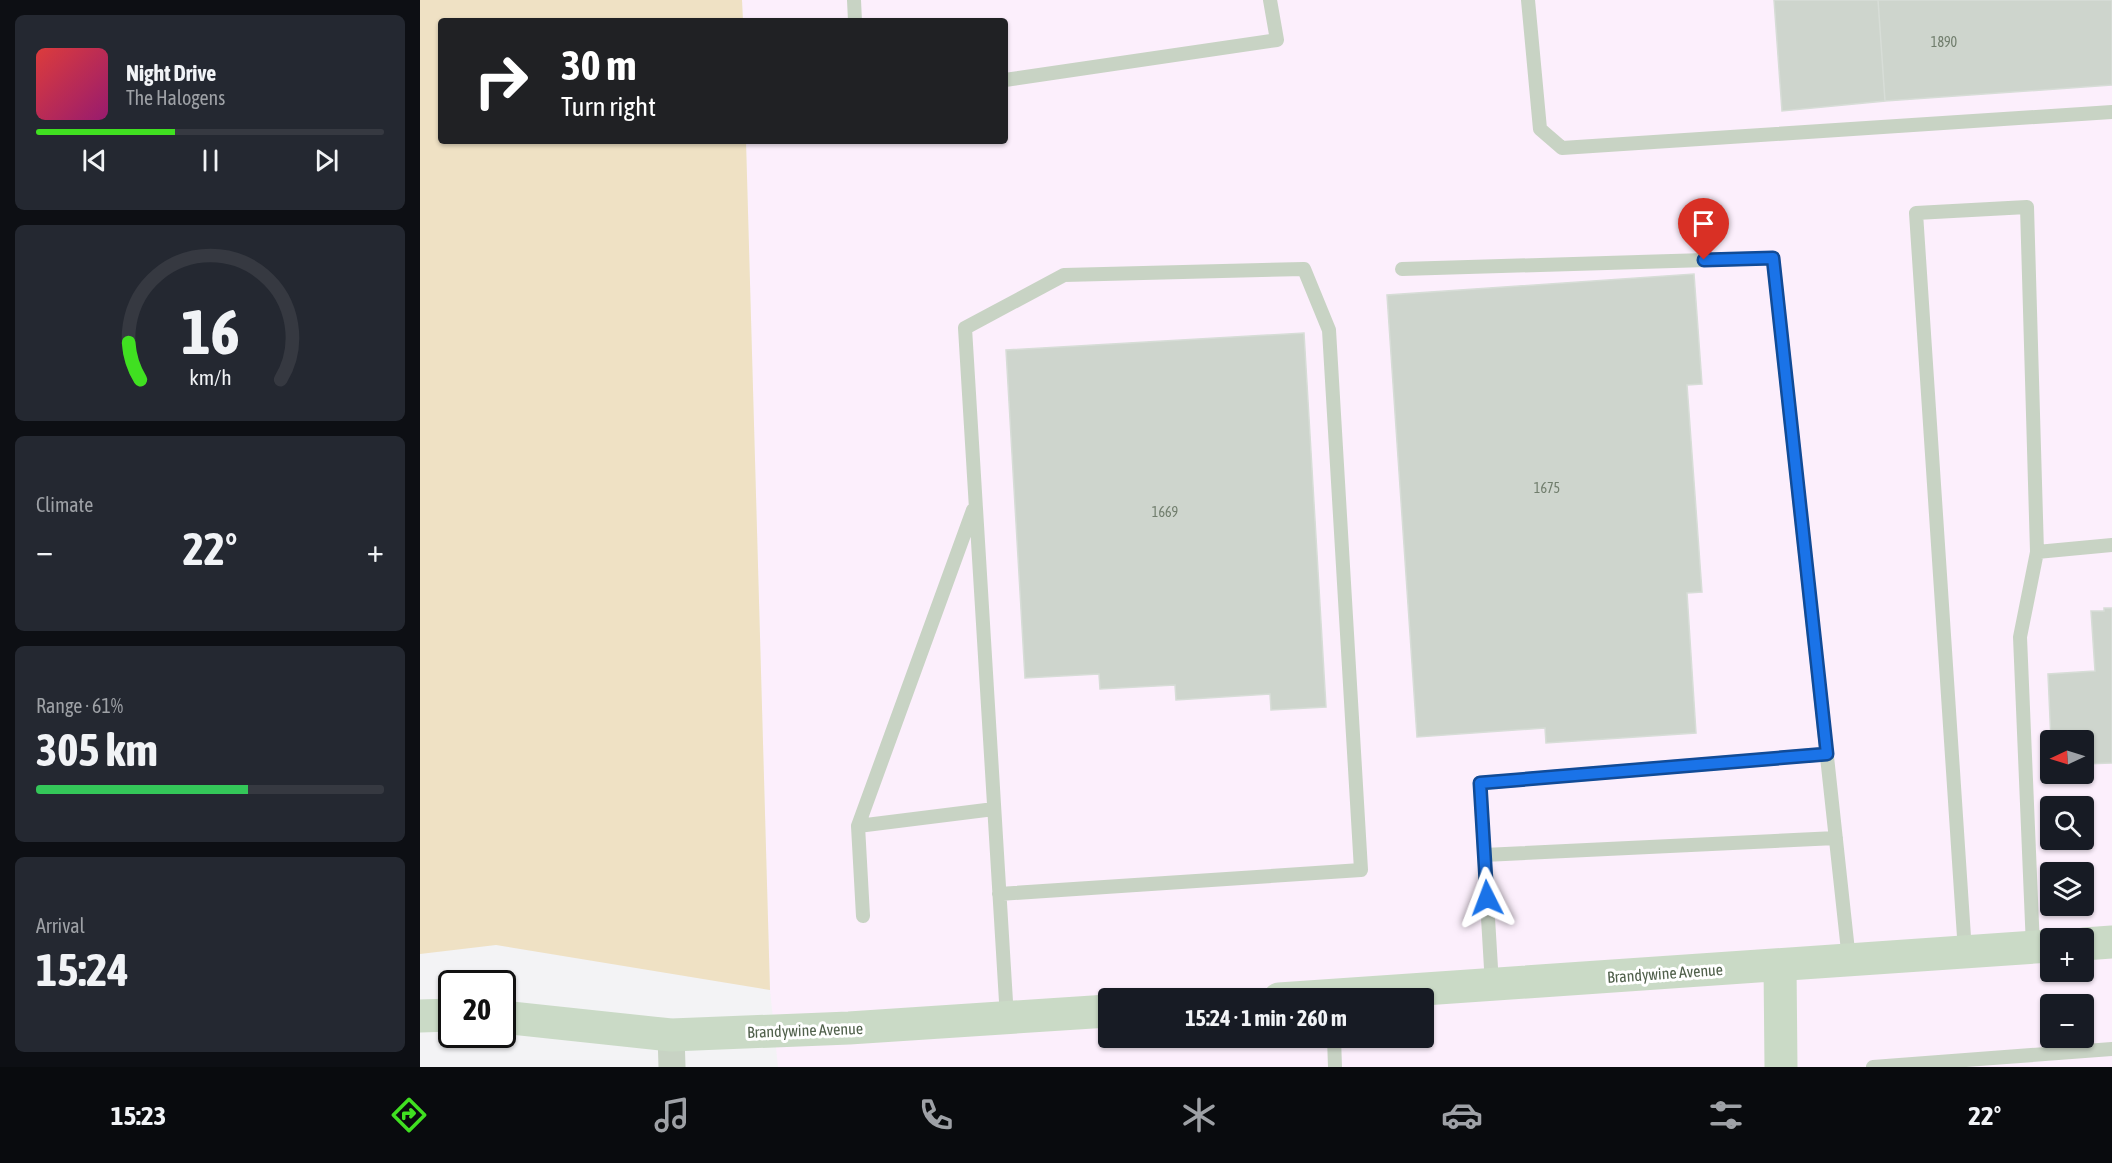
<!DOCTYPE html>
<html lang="en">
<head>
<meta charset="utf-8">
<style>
  body { margin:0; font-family:"Asap Condensed",sans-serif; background:#242831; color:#f1f3f6; height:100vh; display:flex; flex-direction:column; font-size:22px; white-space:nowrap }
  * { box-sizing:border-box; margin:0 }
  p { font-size:20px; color:#9ea1a6 }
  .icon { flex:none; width:33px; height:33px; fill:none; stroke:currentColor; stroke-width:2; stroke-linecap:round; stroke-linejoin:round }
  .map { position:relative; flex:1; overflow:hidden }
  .side { display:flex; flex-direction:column; gap:15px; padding:15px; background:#0d0f14; width:420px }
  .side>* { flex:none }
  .guide { position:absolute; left:18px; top:18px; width:570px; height:126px; border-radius:6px; box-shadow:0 2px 4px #0004; background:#202124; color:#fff; overflow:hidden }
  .needle { width:39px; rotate:266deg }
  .controls { position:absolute; left:1620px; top:730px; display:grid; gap:12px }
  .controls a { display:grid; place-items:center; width:54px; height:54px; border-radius:6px; background:#171b24; box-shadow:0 2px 4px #0004; font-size:30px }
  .speed { position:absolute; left:18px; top:970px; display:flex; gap:12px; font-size:30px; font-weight:700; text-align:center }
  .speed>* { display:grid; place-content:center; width:78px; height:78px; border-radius:50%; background:#171b24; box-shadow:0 2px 4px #0004; line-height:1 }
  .speed .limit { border:3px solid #111; border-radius:9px; background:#fff; color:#111 }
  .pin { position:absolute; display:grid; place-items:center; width:51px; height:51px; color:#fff; margin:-62px -26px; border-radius:50% 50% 50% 0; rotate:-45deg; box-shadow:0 0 6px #0007 }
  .pin .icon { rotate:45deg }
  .me { position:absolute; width:66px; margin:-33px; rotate:357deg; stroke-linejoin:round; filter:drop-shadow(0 0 4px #0008) }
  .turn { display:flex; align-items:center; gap:21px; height:126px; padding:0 24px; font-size:27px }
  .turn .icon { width:78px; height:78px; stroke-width:2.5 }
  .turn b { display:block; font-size:42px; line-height:51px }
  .big { font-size:45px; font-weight:700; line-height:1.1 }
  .side .tile { flex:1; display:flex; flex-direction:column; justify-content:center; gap:9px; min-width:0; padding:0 21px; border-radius:9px; background:#242831 }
  .side .dial { align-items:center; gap:0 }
  .dial svg { height:156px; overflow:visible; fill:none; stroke:#363941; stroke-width:7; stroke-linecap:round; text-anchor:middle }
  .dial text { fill:#f1f3f6; stroke:none }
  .song { display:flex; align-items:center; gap:18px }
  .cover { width:72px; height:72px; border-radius:9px; background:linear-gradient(135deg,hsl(0 70% 55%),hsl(320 70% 35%)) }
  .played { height:6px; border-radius:3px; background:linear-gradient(90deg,#40e021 40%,#363941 40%) }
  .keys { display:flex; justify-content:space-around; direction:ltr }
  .heat { display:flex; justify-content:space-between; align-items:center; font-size:33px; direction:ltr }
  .charge { height:9px; border-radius:4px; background:linear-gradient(90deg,#34c759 61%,#363941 0) }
  .trip { position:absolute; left:678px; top:988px; width:336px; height:60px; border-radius:6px; background:#171b24; box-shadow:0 2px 4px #0004; font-weight:700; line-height:60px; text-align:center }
  .tabs { display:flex; height:96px; justify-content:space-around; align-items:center; background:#090b0e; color:#9ea1a6 }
  .tabs .icon { width:42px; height:42px }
  .tabs .on { color:#40e021 }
  .tabs b { font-size:27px; color:#f1f3f6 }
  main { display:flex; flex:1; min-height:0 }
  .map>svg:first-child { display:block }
  .commercial { fill:#fceffc; fill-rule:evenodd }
  .green { fill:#efe1c4 }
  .building { fill:#ced5cd; stroke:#d7ddd7; stroke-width:1.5 }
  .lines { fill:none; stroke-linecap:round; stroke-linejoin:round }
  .lane { stroke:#c8d3c4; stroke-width:14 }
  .street { stroke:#c8d3c4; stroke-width:27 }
  .secondary { stroke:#cadac6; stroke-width:33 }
  .route-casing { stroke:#114b97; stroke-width:15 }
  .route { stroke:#1a73e8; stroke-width:10 }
  .labels { text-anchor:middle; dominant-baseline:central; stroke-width:6; stroke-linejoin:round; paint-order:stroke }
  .number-label { font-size:14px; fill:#707d6c }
  .street-label { font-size:16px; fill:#50604b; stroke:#fff }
</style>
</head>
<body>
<main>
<section class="side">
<div class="tile">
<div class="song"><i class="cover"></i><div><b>Night Drive</b><p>The Halogens</p></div></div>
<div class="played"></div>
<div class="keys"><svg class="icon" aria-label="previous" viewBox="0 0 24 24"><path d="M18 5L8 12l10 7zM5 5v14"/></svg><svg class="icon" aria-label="pause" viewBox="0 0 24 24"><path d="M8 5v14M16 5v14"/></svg><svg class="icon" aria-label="next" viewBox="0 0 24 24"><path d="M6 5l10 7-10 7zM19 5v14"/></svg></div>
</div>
<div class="tile dial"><svg viewBox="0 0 100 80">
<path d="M14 69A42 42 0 1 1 86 69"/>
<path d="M14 69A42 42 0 0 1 8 50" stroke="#40e021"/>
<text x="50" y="56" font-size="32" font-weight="700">16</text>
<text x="50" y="72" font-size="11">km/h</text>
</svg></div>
<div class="tile"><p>Climate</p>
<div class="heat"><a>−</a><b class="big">22°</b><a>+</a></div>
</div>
<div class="tile"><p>Range · 61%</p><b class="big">305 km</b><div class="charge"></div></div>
<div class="tile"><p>Arrival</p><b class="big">15:24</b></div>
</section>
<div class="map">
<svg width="1692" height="1067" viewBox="0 0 1692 1067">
  <rect width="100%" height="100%" fill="#f3f3f5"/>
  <path class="commercial" d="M 322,0 L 1692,0 L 1692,1067 L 358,1067 L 350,990 L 326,141 L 585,141 L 585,21 L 323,21 ZM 1630,741 L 1664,741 L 1664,774 L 1630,774 ZM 1630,807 L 1664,807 L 1664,840 L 1630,840 ZM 1630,873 L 1664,873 L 1664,906 L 1630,906 ZM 1630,939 L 1664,939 L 1664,972 L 1630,972 ZM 688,999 L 1004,999 L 1004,1038 L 688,1038 ZM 1630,1005 L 1664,1005 L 1664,1038 L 1630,1038 Z"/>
  <path class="green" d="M 0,0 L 322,0 L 323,21 L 21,21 L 21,141 L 326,141 L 350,990 L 76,945 L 0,954 Z"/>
  <path class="building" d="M 1354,0 L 1458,0 L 1465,101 L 1362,111 Z
    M 1354,0 L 1692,0 L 1692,85 L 1465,101 L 1362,111 Z
    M 1274,274 L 1282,384 L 1267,385 L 1282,592 L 1267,593 L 1276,733 L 1126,743 L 1125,728 L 997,737 L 967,295 Z
    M 884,333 L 906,707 L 851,710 L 850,694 L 756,700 L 755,685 L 680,689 L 679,674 L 605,678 L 586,350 Z
    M 1684,608 L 1692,608 L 1692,763 L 1664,764 L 1664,741 L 1631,741 L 1628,674 L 1675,671 L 1671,611 L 1684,611 Z"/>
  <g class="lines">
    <path class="lane" d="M 434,0 L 435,21
      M 1108,0 L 1120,129 L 1142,148 L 1692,112
      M 585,80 L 857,40 L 850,0
      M 982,269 L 1353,258 L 1429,960
      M 1617,552 L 1692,545
      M 438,826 L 553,510
      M 1064,855 L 1416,838
      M 579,894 L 941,870 L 909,330 L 884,269 L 644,275 L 545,328 L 587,1018
      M 443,916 L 438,826 L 574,809
      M 1545,952 L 1496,213 L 1607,207 L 1617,552 L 1600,637 L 1613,947
      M 1072,985 L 1060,783 L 1407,754
      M 914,1038 L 915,1067
      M 1453,1067 L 1692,1049"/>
    <path class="street" d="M 251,1035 L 252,1067"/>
    <path class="secondary" d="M 1664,944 L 1692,942
      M 1360,965 L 1361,1067
      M 859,999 L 1630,946
      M 0,1016 L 32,1015
      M 82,1017 L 251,1035 L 429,1028 L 688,1011"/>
  </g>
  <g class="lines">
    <g class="route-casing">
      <path id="route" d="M 1067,898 L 1060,783 L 1407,754 L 1353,258 L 1284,260"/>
    </g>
    <use href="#route" class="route"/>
  </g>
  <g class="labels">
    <g class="number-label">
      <text x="1524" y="42">1890</text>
      <text x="1127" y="488">1675</text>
      <text x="745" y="512">1669</text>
    </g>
    <g class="street-label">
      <text transform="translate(1245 973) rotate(-4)">Brandywine Avenue</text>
      <text transform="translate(385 1030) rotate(-2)">Brandywine Avenue</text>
    </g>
  </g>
</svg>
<div class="controls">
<a><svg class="needle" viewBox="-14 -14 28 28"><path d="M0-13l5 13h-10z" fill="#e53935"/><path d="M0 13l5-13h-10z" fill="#9ea1a6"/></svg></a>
<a><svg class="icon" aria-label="search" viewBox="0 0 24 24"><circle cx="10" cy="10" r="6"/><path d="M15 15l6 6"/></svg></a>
<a><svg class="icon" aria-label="layers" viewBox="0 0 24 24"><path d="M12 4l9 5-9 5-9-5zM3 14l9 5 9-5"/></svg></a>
<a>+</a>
<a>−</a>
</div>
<div class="speed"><div class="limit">20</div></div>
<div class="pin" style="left:1284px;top:260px;background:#d93025"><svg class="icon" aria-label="arrive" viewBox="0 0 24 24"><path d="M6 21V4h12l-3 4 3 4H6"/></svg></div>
<svg class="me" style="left:1067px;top:898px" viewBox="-20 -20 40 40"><path d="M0-17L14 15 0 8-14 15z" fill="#1a73e8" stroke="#fff" stroke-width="4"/></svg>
<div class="trip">15:24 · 1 min · 260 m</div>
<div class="guide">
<div class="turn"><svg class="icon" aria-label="right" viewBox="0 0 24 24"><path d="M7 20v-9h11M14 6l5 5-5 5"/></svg><div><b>30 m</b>Turn right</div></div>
</div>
</div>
</main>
<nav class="tabs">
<b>15:23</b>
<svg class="icon on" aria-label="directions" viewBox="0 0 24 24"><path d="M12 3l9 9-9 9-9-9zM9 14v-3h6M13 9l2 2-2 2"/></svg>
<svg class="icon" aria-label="music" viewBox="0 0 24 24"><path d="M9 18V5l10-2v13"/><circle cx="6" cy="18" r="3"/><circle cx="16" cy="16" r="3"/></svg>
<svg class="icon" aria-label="phone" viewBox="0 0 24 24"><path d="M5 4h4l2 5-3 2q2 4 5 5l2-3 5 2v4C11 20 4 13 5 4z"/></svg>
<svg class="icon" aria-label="climate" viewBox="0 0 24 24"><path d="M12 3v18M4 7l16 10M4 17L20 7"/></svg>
<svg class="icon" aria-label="car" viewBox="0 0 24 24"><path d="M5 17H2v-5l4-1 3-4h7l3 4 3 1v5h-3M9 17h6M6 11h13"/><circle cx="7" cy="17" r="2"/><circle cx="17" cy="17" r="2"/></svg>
<svg class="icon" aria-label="filters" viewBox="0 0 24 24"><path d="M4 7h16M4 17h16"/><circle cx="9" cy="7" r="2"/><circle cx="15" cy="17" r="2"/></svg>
<b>22°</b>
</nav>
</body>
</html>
